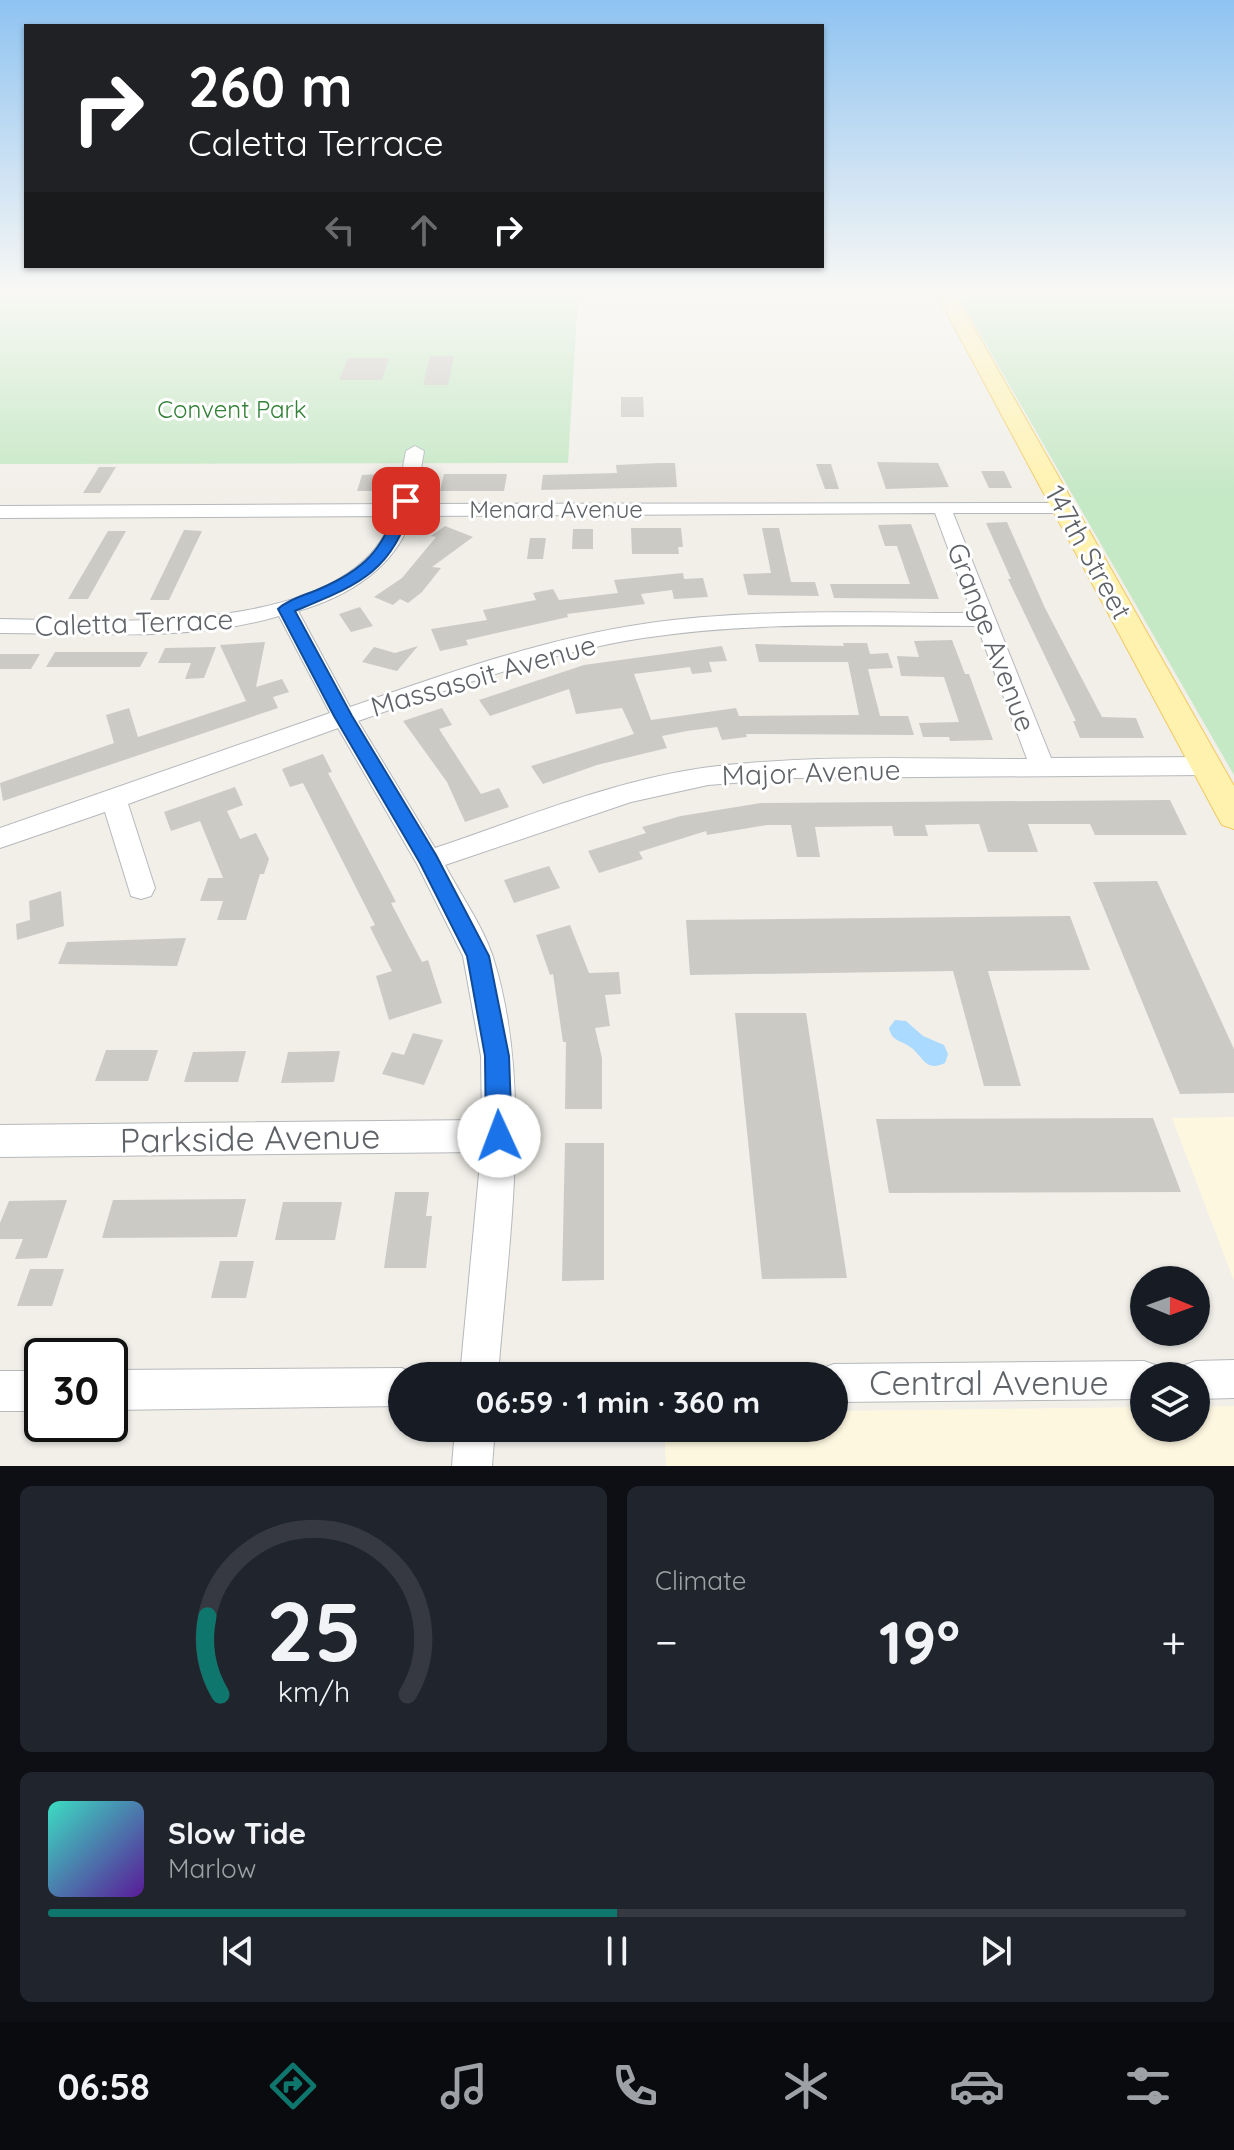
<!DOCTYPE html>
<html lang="en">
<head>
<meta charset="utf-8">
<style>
  body { margin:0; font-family:Quicksand,sans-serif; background:#20242c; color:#f1f3f6; height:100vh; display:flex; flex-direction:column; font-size:30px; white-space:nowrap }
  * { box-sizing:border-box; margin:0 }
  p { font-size:26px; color:#9ea1a6 }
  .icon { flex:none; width:44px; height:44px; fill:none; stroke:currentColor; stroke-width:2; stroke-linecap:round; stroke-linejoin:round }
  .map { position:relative; height:1466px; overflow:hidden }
  .drawer { display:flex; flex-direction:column; gap:20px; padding:20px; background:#0d0f14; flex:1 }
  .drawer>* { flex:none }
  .banner { position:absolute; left:24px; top:24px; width:800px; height:244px; border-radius:0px; box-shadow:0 2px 6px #0004; background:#202124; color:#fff; overflow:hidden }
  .needle { width:52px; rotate:91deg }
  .fabs { position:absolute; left:1130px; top:1266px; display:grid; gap:16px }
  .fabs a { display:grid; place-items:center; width:80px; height:80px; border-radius:50%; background:#171b24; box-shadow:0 2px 6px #0004; font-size:40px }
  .speed { position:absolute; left:24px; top:1338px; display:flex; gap:16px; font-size:40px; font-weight:700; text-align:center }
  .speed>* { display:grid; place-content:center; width:104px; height:104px; border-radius:50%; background:#171b24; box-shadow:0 2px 6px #0004; line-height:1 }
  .speed .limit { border:4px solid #111; border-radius:12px; background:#fff; color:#111 }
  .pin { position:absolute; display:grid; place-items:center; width:68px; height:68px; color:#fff; margin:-34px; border-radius:16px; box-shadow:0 4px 12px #0006 }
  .me { position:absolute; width:88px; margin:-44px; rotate:358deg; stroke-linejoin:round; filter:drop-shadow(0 0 6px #0008) }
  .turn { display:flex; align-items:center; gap:28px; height:168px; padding:0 32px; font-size:36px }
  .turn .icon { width:104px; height:104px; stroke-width:2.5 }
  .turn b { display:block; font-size:56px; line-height:68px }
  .lanes { display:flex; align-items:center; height:76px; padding:0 32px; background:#0003; justify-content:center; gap:40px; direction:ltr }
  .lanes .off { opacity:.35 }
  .big { font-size:60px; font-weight:700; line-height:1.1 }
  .drawer .widget { flex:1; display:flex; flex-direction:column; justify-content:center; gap:12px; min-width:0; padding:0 28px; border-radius:12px; background:#20242c }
  .drawer .dial { align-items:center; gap:0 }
  .dial svg { height:208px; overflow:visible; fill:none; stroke:#363941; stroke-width:7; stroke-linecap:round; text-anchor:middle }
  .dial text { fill:#f1f3f6; stroke:none }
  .song { display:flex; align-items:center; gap:24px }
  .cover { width:96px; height:96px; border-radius:12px; background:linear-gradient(135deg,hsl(170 70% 55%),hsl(270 70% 35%)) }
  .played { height:8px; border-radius:4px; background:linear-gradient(90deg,#0f766e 50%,#363941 50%) }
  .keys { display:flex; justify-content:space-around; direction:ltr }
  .heat { display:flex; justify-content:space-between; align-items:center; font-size:44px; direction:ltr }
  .drawer .tiles { flex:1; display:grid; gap:20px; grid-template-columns:1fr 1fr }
  .widget:last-child { grid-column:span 2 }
  .trip { position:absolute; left:388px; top:1362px; width:460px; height:80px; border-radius:40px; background:#171b24; box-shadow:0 2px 6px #0004; font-weight:700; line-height:80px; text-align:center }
  .tab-bar { display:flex; height:128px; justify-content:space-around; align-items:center; background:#090b0e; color:#9ea1a6 }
  .tab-bar .icon { width:56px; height:56px }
  .tab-bar .selected { color:#0f766e }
  .tab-bar b { font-size:36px; color:#f1f3f6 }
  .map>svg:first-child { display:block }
  .commercial { fill:#fef7e0 }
  .green { fill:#c5e8c5 }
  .water { fill:#aadaff }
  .building { fill:#cccac5 }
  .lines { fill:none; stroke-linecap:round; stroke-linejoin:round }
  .minor-casing { stroke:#b5b8bc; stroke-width:2 }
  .major-casing { stroke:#f2c960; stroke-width:2 }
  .minor { fill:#fff; fill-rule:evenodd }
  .major { fill:#fff2af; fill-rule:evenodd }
  .route { fill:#1a73e8; stroke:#114b97; stroke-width:2 }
  .labels { text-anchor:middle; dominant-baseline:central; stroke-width:6; stroke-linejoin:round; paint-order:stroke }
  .far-park-label { font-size:24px; fill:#348238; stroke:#fff }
  .far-street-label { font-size:24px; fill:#5f6368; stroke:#fff }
  .street-label { font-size:28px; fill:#5f6368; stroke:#fff }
  .near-street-label { font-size:34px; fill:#5f6368; stroke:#fff }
</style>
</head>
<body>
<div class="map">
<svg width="1234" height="1466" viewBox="0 0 1234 1466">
  <rect width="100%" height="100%" fill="#f1efe8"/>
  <path class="commercial" d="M 1234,1117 L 1234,1281 L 1172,1118 Z
    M 1234,1406 L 1234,1466 L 666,1466 L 664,1428 L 834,1428 L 834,1411 L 1144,1407 L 1144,1428 L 1196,1428 L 1196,1407 Z"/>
  <path class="green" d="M 0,289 L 532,289 L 578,297 L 568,463 L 0,464 Z
    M 954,289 L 1234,289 L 1234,776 L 1234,775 Z"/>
  <path class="water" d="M 895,1020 L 906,1021 L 923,1036 L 944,1045 L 948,1054 L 945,1063 C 927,1072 924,1059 913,1049 C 903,1040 892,1043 889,1028 Z"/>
  <path class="building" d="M 430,356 L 454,356 L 448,385 L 423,385 Z
    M 348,358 L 389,358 L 382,380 L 339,380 Z
    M 621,397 L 643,397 L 644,417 L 621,417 Z
    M 877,462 L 938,463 L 949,487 L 886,489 Z
    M 660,463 L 675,463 L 677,487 L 541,490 L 543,475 L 617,473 L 616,465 Z
    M 816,464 L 831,464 L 839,489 L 825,489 Z
    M 99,467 L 116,467 L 100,493 L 83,493 Z
    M 981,471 L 1004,471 L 1012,488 L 989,488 Z
    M 384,474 L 378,491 L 357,491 L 362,475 Z
    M 444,474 L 507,474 L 504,491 L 440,491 Z
    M 1007,522 L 1045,608 L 1102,717 L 1136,718 L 1144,738 L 1080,738 L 1073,721 L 1076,721 L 1008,579 L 1011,579 L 986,523 Z
    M 911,524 L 939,599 L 834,598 L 830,584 L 910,584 L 897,546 L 885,546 L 878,525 Z
    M 445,526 L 473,537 L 432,567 L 441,568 L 422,592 L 408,603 L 400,599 L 393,605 L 374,597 L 402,578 L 436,537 L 431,536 Z
    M 631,528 L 681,528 L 683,547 L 678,547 L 679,554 L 632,554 Z
    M 762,528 L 779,528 L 791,582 L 815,582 L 819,596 L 748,595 L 743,574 L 771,573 Z
    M 573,529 L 593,529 L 593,549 L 572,549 Z
    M 184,530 L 202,531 L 169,600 L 150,600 Z
    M 108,531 L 126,531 L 88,599 L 68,599 Z
    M 530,538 L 546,538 L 543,559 L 527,559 Z
    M 683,573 L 684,579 L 703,578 L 708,597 L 674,599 L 672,590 L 641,594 L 645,604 L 567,614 L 568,617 L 466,640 L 468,645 L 440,651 L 431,629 L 487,620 L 483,610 L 536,600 L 533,593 L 553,589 L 559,600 L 618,593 L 614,580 Z
    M 360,607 L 373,626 L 351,632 L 339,614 Z
    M 952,640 L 965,674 L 969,674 L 993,740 L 950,741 L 949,737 L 923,737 L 919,723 L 959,722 L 944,677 L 901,676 L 897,656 L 919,657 L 914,641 Z
    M 265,642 L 256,687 L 282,679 L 289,692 L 273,697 L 278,708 L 3,801 L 0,783 L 114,743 L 106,715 L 129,708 L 138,737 L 246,701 L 220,645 Z
    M 843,643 L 867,643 L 870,654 L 888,653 L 893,668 L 868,669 L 880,716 L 908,716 L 914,735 L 746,734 L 747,737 L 722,740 L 717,727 L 687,731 L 662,736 L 667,748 L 597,765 L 543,784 L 531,766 L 634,734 L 622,708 L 576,714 L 569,689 L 490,716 L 479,700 L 584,665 L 722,646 L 727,661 L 709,662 L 712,672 L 692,674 L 690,667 L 634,674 L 651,720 L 736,708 L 739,716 L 859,715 L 848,662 L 759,662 L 755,644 L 844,646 Z
    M 418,646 L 397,671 L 362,662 L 374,647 L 395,653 Z
    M 216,647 L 204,678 L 185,679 L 191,663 L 158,663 L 165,648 Z
    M 55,652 L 148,652 L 140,667 L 46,667 Z
    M 0,654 L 40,654 L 31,669 L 0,669 Z
    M 442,708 L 452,725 L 439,729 L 481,794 L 499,788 L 509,807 L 465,822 L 447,782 L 403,721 Z
    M 323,754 L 332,772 L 328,773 L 396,902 L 391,903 L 422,962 L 428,960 L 442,1003 L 389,1020 L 376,976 L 392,971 L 370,927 L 375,925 L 303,783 L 290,787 L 282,769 Z
    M 235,787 L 243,805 L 227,811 L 240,839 L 256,833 L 269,859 L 264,874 L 260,874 L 246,920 L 217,920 L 223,901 L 200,901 L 208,878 L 223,878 L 200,821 L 171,831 L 164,812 Z
    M 1170,800 L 1187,835 L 1095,835 L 1090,824 L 1028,824 L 1038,852 L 988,852 L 979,824 L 925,825 L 928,836 L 894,836 L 892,826 L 815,827 L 820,857 L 797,857 L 791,825 L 767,825 L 707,835 L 706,831 L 639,852 L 643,859 L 599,873 L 588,851 L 646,833 L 642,827 L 681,816 L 761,803 Z
    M 549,866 L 560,888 L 514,903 L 504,880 Z
    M 1157,881 L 1234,1049 L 1234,1093 L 1180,1094 L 1093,882 Z
    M 61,891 L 64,926 L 17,940 L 16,924 L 30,920 L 29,901 Z
    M 1070,916 L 1090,970 L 988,971 L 1021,1086 L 984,1086 L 953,971 L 690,975 L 686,920 Z
    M 570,925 L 589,973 L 619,972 L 621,994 L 605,995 L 610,1026 L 595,1028 L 602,1058 L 602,1109 L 565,1109 L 566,1042 L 563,1042 L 553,974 L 550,975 L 536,935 Z
    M 186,938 L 177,966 L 58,964 L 67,942 Z
    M 735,1013 L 806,1013 L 847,1278 L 762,1279 Z
    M 413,1033 L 443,1040 L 424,1085 L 382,1074 L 392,1052 L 404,1055 Z
    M 106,1050 L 158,1050 L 148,1081 L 95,1081 Z
    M 246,1051 L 238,1082 L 184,1082 L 193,1052 Z
    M 340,1051 L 334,1082 L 281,1083 L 288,1052 Z
    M 1153,1118 L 1181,1192 L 889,1193 L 876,1119 Z
    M 565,1143 L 604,1143 L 604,1280 L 562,1281 Z
    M 395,1192 L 429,1192 L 426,1216 L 432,1216 L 426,1268 L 384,1268 Z
    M 246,1199 L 237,1237 L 102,1238 L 113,1200 Z
    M 67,1200 L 47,1258 L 15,1259 L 23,1239 L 0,1239 L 0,1223 L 9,1201 Z
    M 283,1202 L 342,1202 L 335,1240 L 275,1240 Z
    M 220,1261 L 254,1261 L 246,1298 L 211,1298 Z
    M 30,1269 L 64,1269 L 52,1306 L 17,1306 Z"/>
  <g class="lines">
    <g class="minor-casing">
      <path id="minor" d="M 415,446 L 424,451 L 415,504 L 1071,503 L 1073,507 L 1071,511 L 1064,513 L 953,513 L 1051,758 L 1206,757 L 1215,760 L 1218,766 L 1215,772 L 1206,775 L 793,778 L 708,785 L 631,802 L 445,865 C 460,894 483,926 493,957 C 534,1087 508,1242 498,1376 L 460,1376 L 481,1152 L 0,1157 L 0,1125 L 482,1120 L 481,1056 L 463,956 L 417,864 L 338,728 L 128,804 L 155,888 L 151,896 L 141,899 L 131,896 L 105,812 L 0,848 L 0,828 L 330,713 L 279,616 C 191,642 91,633 0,633 L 0,619 C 104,620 352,640 393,516 L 0,518 L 0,506 L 396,504 L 406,451 ZM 935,513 L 972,613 C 863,613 752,608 643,624 C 543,639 445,674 350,707 L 298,611 C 347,597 396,568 412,516 ZM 977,626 L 1027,759 C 922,759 814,754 710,767 C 617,779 524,818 435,848 L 358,721 C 451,688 546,653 643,638 C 754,621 866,626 977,626 Z
        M 1234,1360 L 1234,1398 L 1196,1399 L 1196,1376 L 1178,1376 L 1182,1366 L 1196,1361 Z
        M 1144,1361 L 1158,1366 L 1162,1376 L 1144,1376 L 1144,1399 L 834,1402 L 834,1376 L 817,1376 L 820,1369 L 834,1364 Z
        M 402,1368 L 417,1376 L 402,1376 L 402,1406 L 110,1410 L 110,1370 Z
        M 0,1371 L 42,1371 L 42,1411 L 0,1411 Z
        M 455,1428 L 495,1428 L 492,1466 L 452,1466 Z"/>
    </g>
    <g class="major-casing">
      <path id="major" d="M 934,289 L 952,289 L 1234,786 L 1234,829 L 1222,825 L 1217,816 Z"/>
    </g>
    <use href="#minor" class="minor"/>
    <use href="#major" class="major"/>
  </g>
  <linearGradient id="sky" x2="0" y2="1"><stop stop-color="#8fc3f1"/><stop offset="0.59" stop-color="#f9f8f5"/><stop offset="1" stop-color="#f9f8f5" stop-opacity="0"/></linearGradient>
  <rect width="1234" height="494" fill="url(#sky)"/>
  <path class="route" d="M 406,497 L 413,501 C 392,573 360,584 295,611 L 352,716 L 436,855 L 489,956 L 509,1056 L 512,1136 L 508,1144 L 499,1147 L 490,1144 L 486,1136 L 485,1056 L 467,956 L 420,863 L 334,716 L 278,609 C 287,600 305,595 317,590 C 365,570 384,549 399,501 Z"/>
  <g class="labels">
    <g class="far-park-label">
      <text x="232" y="409">Convent Park</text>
    </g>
    <g class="far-street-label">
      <text x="556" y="509">Menard Avenue</text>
    </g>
    <g class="street-label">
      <text transform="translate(1089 552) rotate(61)">147th Street</text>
      <text transform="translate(134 622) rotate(-2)">Caletta Terrace</text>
      <text transform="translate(992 637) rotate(69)">Grange Avenue</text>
      <text transform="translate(483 675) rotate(-16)">Massasoit Avenue</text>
      <text transform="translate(811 772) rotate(-2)">Major Avenue</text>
    </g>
    <g class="near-street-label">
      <text transform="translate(250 1138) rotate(-1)">Parkside Avenue</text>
      <text x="989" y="1382">Central Avenue</text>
    </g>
  </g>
</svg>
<div class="fabs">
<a><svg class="needle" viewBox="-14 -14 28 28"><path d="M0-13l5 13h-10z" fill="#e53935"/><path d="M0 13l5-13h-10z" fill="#9ea1a6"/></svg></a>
<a><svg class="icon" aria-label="layers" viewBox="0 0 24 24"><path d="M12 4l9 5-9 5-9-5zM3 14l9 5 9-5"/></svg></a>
</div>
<div class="speed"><div class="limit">30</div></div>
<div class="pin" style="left:406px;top:501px;background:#d93025"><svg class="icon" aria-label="arrive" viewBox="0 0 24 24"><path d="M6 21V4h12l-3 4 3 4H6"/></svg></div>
<svg class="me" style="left:499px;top:1136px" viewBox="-20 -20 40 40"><circle r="19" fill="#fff"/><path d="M0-13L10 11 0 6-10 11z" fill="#1a73e8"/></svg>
<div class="trip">06:59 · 1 min · 360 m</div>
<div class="banner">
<div class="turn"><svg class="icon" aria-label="right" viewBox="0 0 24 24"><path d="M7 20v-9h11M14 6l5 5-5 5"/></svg><div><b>260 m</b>Caletta Terrace</div></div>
<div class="lanes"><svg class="icon off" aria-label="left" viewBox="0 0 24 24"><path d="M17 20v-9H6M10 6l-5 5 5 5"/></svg><svg class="icon off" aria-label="ahead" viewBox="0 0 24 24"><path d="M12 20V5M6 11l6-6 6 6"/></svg><svg class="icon" aria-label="right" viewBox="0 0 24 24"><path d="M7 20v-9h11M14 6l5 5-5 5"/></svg></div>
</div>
</div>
<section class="drawer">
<div class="tiles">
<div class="widget dial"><svg viewBox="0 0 100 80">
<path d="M14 69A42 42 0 1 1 86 69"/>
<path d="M14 69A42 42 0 0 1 9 39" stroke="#0f766e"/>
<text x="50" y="56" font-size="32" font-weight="700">25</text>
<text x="50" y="72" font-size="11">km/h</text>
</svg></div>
<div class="widget"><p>Climate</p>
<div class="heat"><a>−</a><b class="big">19°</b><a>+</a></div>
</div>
<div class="widget">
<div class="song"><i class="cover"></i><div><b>Slow Tide</b><p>Marlow</p></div></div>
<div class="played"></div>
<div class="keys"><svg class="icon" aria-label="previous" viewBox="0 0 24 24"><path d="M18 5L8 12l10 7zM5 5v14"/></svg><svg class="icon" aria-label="pause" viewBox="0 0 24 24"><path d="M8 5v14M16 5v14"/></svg><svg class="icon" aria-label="next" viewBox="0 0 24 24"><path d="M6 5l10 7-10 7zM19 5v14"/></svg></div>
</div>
</div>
</section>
<nav class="tab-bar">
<b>06:58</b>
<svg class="icon selected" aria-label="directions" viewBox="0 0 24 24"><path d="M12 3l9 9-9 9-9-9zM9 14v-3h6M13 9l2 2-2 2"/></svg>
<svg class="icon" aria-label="music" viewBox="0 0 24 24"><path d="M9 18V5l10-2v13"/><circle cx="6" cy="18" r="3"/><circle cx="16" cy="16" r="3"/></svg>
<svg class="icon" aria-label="phone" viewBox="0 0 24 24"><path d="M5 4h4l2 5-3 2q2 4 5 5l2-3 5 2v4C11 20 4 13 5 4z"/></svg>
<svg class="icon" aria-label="climate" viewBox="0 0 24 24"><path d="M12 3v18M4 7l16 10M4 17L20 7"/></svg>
<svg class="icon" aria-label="car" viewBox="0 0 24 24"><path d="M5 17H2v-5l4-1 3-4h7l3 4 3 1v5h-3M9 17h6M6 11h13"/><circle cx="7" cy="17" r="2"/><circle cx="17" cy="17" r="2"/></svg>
<svg class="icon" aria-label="filters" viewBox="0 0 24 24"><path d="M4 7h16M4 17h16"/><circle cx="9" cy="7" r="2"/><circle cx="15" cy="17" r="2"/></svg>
</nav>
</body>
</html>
